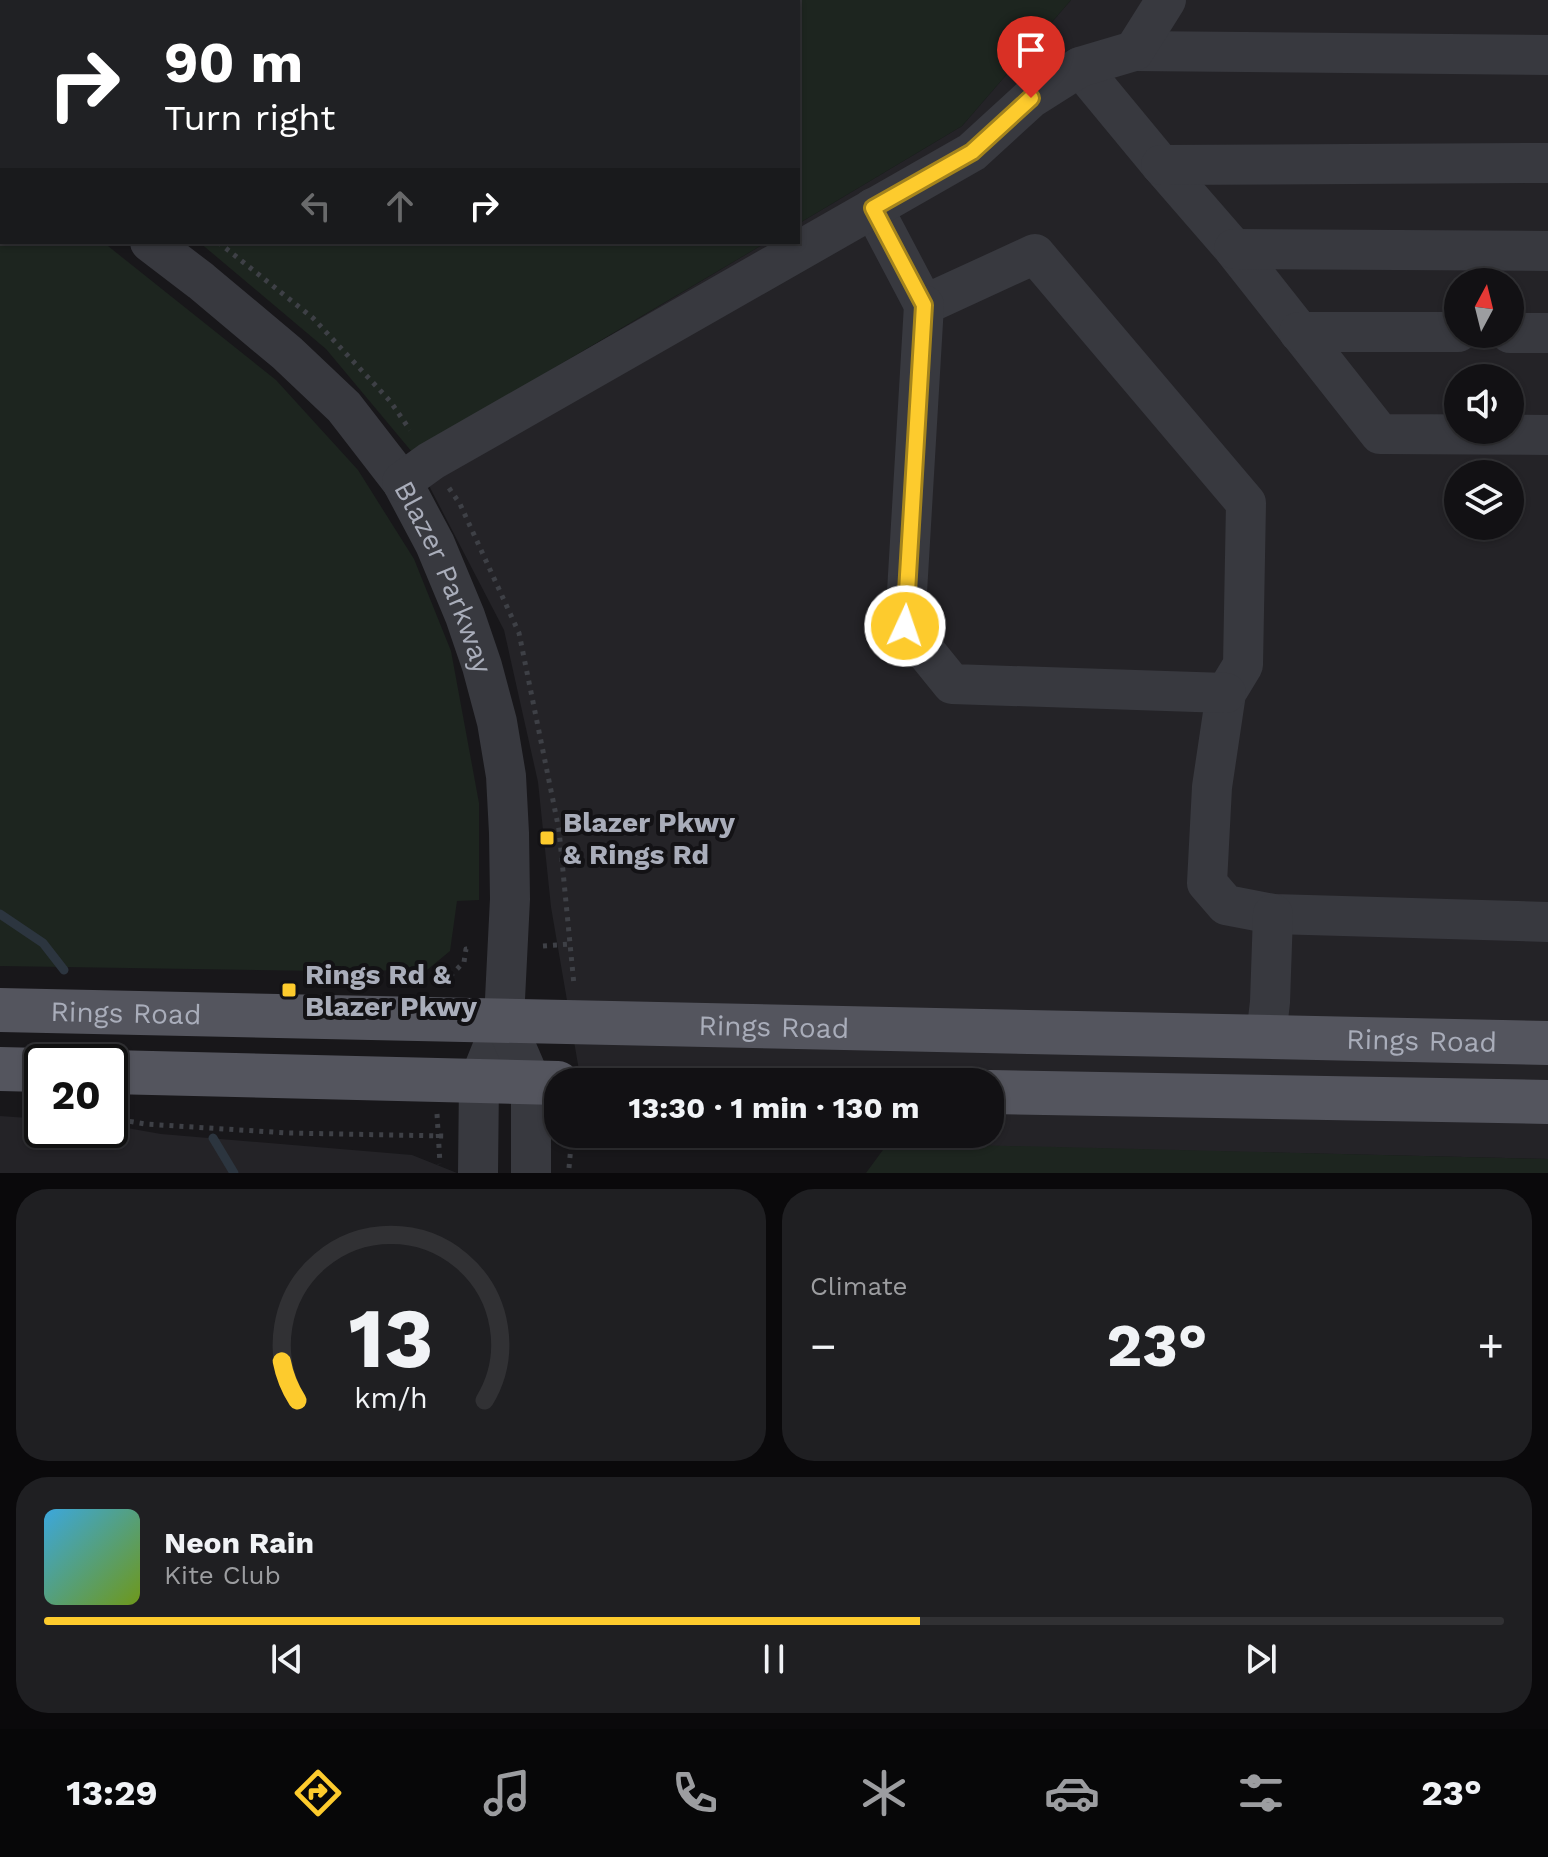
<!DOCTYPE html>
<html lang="en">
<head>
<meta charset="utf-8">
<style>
  body { margin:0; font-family:"Work Sans",sans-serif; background:#1f1f22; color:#f1f3f6; height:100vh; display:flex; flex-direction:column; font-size:30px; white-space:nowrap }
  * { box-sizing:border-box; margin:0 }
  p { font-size:26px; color:#9c9da0 }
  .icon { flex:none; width:44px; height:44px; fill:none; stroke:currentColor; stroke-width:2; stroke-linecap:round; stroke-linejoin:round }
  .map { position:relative; height:1173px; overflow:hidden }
  .panel { display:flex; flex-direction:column; gap:16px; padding:16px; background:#0a090b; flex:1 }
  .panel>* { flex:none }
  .banner { position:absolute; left:0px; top:0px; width:800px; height:244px; box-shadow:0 2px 6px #0004,0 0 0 2px #313134; background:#202124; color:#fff; overflow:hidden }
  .needle { width:52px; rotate:7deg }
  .buttons { position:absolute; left:1444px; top:268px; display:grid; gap:16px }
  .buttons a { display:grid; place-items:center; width:80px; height:80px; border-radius:50%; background:#121114; box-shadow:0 2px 6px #0004,0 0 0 2px #313134; font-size:40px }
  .speed { position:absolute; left:24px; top:1044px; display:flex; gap:16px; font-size:40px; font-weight:700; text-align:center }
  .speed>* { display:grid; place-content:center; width:104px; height:104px; border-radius:50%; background:#121114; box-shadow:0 2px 6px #0004,0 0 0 2px #313134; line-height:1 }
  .speed .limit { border:4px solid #111; border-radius:12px; background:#fff; color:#111 }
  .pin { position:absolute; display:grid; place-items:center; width:68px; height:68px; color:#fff; margin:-82px -34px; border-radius:50% 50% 50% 0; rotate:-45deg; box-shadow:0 0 8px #0007 }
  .pin .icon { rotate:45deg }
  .me { position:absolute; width:88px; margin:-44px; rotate:3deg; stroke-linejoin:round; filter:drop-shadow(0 0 6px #0008) }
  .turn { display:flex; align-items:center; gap:28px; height:168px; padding:0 32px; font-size:36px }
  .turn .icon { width:104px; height:104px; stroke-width:2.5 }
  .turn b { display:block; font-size:56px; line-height:68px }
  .lanes { display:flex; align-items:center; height:76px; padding:0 32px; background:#0003; justify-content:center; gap:40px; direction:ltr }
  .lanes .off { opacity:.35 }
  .big { font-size:60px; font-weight:700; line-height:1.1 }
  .panel .widget { flex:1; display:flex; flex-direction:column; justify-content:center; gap:12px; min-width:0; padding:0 28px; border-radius:32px; background:#1f1f22 }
  .panel .dial { align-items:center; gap:0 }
  .dial svg { height:208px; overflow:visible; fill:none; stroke:#313134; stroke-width:7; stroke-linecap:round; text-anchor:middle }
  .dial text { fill:#f1f3f6; stroke:none }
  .song { display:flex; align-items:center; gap:24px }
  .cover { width:96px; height:96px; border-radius:12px; background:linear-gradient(135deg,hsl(200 70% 55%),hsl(80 70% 35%)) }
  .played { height:8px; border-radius:4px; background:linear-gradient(90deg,#fdcb2d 60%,#313134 60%) }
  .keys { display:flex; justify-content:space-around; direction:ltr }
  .heat { display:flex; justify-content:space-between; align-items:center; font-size:44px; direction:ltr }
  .panel .tiles { flex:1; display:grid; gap:16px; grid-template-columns:1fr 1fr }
  .widget:last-child { grid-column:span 2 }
  .trip { position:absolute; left:544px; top:1068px; width:460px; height:80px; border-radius:32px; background:#121114; box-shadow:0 2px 6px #0004,0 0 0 2px #313134; font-weight:700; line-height:80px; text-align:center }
  .tabs { display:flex; height:128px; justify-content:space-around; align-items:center; background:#070708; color:#9c9da0 }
  .tabs .icon { width:56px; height:56px }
  .tabs .on { color:#fdcb2d }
  .tabs b { font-size:36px; color:#f1f3f6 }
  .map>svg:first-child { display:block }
  .built { fill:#242327; fill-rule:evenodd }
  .green { fill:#1d251f }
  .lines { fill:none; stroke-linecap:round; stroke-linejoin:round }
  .stream { stroke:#2c353f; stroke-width:9 }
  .path { stroke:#3e4046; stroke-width:5; stroke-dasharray:4 6; stroke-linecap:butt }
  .minor { stroke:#38393f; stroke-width:40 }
  .major { stroke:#54555e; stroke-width:44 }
  .route-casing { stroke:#a4841d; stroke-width:20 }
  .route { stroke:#fdcb2d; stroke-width:14 }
  .poi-dot { fill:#fdcb2d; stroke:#131215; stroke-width:3 }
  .labels { text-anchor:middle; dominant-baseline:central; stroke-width:8; stroke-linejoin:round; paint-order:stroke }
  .street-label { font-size:28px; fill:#a9adba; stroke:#131215 }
  .poi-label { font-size:28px; font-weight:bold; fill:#a9adba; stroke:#131215; text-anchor:start }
</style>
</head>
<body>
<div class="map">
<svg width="1548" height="1173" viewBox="0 0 1548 1173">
  <rect width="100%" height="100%" fill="#18171a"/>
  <path class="built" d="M 1071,0 L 1548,0 L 1548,1159 L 590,1137 L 589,1134 L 990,1134 L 990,1082 L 581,1082 L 551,907 L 538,782 L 504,630 L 412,453 L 767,242 L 798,242 L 798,224 L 962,126 ZM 1458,282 L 1510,282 L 1510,334 L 1458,334 ZM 1458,378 L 1510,378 L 1510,430 L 1458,430 ZM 1458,474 L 1510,474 L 1510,526 L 1458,526 Z
    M 0,1116 L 42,1119 L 42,1130 L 110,1130 L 110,1125 L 161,1134 L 412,1155 L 457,1173 L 0,1173 Z"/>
  <path class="green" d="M 0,0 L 1071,0 L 962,126 L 798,224 L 798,2 L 2,2 L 2,71 L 0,69 Z
    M 0,151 L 2,153 L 2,242 L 103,242 L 276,380 L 358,470 L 414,559 L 451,651 L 479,803 L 479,900 L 457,901 L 450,951 L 427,970 L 324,971 L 0,966 Z
    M 199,242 L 767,242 L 412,452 L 326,349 Z
    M 888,1143 L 1548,1159 L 1548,1173 L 866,1173 Z"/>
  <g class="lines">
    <path class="stream" d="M 0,914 L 43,943 L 64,970
      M 213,1138 L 234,1173"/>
    <path class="path" d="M 0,60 L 2,63
      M 218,242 L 313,318 L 390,401 L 410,430
      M 449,488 L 460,504 L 519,633 L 559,830 L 574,985
      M 543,946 L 570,944
      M 446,985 L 449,977 L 464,962 L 466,949 L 473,949
      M 437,1114 L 440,1164
      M 110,1118 L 145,1124 L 288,1133 L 444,1136
      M 569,1168 L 572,1134"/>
    <g class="minor">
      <path d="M 60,0 L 62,2"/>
      <path d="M 516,2 L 517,0"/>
      <path d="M 1134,51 L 1548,55"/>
      <path d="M 1080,67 L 1161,165 L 1234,249 L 1380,434 L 1548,435"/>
      <path d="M 0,117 L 2,119"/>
      <path d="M 1161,165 L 1548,163"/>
      <path d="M 873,208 L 924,305 L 1035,254 L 1246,503 L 1243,665 L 1226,693 L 1212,787 L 1207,883 L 1226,905 L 1273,914 L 1548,922"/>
      <path id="s1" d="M 150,242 L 201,281 L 287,353 L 344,407 L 402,482 L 435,544 L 465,616 L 482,666 L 497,722 L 506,776 L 509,833 L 510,899 L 504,1019 L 479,1081 L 478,1173"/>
      <path d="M 1234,249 L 1548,251"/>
      <path d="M 924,305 L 905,626 L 952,684 L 1226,693"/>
      <path d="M 1299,332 L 1458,332"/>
      <path d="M 1510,333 L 1548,333"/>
      <path d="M 402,482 L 431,461 L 972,152 L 1031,98 L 1080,67 L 1134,51 L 1166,0"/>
      <path d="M 504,1019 L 531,1082 L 531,1173"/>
      <path d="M 1266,1037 L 1270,1002 L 1273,914"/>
    </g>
    <g class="major">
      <path id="s2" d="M 0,1010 L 1548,1043"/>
      <path d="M 0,1069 L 42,1070"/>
      <path d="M 110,1072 L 558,1083"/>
      <path d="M 990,1092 L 1548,1102"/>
    </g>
  </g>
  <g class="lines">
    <g class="route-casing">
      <path id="route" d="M 905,626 L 924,305 L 873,208 L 972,152 L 1031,98"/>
    </g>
    <use href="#route" class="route"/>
  </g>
  <g class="poi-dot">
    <rect x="539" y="830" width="16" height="16" rx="4"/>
    <rect x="281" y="982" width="16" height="16" rx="4"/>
  </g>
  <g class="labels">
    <g class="street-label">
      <text stroke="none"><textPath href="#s1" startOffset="454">Blazer Parkway</textPath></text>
      <text stroke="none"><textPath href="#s2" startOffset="126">Rings Road</textPath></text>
      <text stroke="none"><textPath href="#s2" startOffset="774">Rings Road</textPath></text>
      <text stroke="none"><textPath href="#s2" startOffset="1422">Rings Road</textPath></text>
    </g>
    <g class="poi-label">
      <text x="563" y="822">Blazer Pkwy<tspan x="563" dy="32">&amp; Rings Rd</tspan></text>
      <text x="305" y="974">Rings Rd &amp;<tspan x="305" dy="32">Blazer Pkwy</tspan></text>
    </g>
  </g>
</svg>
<div class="buttons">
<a><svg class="needle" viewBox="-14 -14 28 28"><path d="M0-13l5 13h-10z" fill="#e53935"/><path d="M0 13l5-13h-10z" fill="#9c9da0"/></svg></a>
<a><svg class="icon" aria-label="sound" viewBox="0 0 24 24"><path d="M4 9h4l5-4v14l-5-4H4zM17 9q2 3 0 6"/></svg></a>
<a><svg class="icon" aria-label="layers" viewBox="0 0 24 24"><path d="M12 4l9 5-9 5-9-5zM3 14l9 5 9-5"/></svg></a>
</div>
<div class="speed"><div class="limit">20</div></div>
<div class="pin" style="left:1031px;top:98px;background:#d93025"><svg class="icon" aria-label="arrive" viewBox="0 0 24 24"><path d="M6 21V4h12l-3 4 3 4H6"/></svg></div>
<svg class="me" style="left:905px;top:626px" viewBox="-20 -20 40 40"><circle r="17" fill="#fdcb2d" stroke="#fff" stroke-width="3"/><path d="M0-11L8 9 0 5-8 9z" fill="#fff"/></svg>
<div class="trip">13:30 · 1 min · 130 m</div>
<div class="banner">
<div class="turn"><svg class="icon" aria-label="right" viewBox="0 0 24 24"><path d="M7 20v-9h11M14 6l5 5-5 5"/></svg><div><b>90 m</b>Turn right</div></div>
<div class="lanes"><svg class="icon off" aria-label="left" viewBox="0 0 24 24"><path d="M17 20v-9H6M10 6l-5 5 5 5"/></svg><svg class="icon off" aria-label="ahead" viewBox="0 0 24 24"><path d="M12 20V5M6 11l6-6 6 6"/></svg><svg class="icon" aria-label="right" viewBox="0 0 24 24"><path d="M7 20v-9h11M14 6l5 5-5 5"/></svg></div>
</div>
</div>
<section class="panel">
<div class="tiles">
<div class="widget dial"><svg viewBox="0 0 100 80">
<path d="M14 69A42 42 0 1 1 86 69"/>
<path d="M14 69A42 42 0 0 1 8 54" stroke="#fdcb2d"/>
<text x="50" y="56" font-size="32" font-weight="700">13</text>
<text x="50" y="72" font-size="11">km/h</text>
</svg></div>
<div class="widget"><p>Climate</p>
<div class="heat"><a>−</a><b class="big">23°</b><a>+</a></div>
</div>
<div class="widget">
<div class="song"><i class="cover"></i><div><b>Neon Rain</b><p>Kite Club</p></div></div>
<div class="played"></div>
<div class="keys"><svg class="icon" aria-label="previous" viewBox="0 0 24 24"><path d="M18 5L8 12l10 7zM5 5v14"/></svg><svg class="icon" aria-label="pause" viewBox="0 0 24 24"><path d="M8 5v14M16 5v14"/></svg><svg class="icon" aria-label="next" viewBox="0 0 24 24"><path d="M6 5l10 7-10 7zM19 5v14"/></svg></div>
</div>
</div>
</section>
<nav class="tabs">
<b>13:29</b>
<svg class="icon on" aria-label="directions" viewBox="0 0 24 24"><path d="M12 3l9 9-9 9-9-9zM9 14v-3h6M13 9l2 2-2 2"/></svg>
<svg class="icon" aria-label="music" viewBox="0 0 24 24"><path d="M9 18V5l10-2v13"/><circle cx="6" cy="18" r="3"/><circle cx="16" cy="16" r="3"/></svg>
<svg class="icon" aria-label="phone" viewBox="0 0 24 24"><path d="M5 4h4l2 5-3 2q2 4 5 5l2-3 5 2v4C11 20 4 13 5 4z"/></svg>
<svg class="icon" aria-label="climate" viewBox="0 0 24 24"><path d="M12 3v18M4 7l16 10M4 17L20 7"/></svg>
<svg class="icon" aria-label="car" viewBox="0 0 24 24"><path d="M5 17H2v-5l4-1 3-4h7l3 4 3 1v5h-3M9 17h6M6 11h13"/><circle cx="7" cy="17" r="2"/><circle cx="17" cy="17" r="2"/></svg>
<svg class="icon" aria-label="filters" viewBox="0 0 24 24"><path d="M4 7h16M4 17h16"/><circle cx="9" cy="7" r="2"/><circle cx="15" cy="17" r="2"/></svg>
<b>23°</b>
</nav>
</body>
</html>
